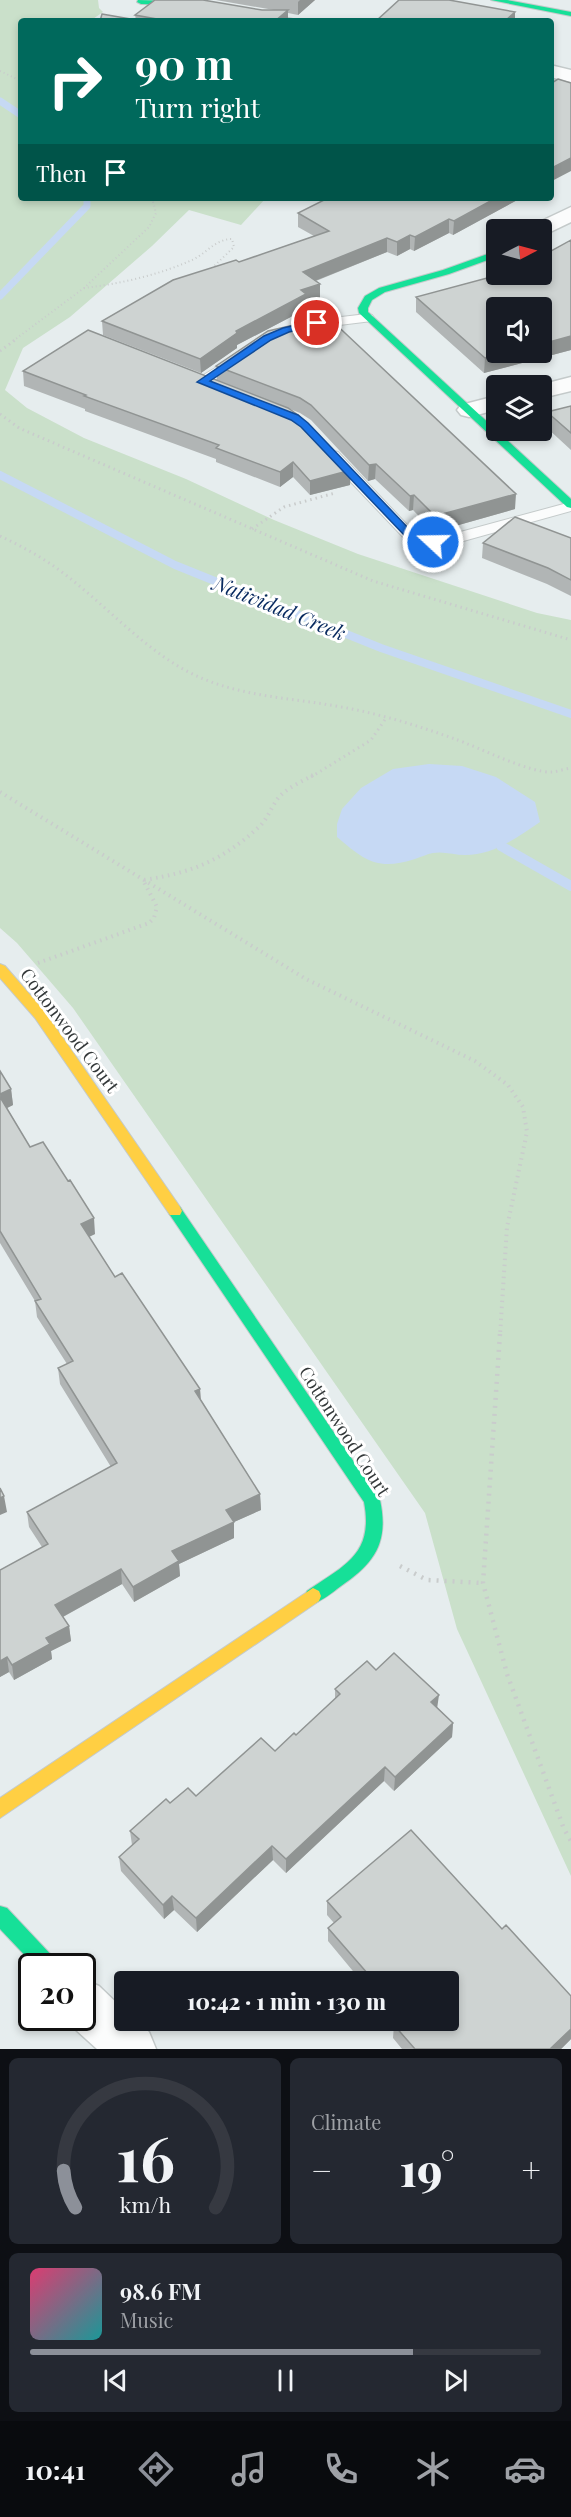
<!DOCTYPE html>
<html lang="en">
<head>
<meta charset="utf-8">
<style>
  body { margin:0; font-family:"Playfair Display",serif; background:#242831; color:#f1f3f6; height:100vh; display:flex; flex-direction:column; font-size:22px; white-space:nowrap }
  * { box-sizing:border-box; margin:0 }
  p { font-size:20px; color:#9ea1a6 }
  .icon { flex:none; width:33px; height:33px; fill:none; stroke:currentColor; stroke-width:2; stroke-linecap:round; stroke-linejoin:round }
  .map { position:relative; height:2049px; overflow:hidden }
  .details { display:flex; flex-direction:column; gap:9px; padding:9px; background:#0d0f14; flex:1 }
  .details>* { flex:none }
  .hud { position:absolute; left:18px; top:18px; width:536px; height:183px; border-radius:6px; box-shadow:0 3px 9px #0003; background:#00695c; color:#fff; overflow:hidden }
  .needle { width:39px; rotate:84deg }
  .fabs { position:absolute; left:486px; top:219px; display:grid; gap:12px }
  .fabs a { display:grid; place-items:center; width:66px; height:66px; border-radius:6px; background:#171b24; box-shadow:0 3px 9px #0003; font-size:30px }
  .speed { position:absolute; left:18px; top:1953px; display:flex; gap:12px; font-size:30px; font-weight:700; text-align:center }
  .speed>* { display:grid; place-content:center; width:78px; height:78px; border-radius:50%; background:#171b24; box-shadow:0 3px 9px #0003; line-height:1 }
  .speed .limit { border:3px solid #111; border-radius:9px; background:#fff; color:#111 }
  .pin { position:absolute; display:grid; place-items:center; width:51px; height:51px; color:#fff; margin:-26px; border:3px solid #fff; border-radius:50%; box-shadow:0 2px 6px #0007 }
  .me { position:absolute; width:66px; margin:-33px; rotate:291deg; stroke-linejoin:round; filter:drop-shadow(0 0 4px #0008) }
  .turn { display:flex; align-items:center; gap:21px; height:126px; padding:0 18px; font-size:27px }
  .turn .icon { width:78px; height:78px; stroke-width:2.5 }
  .turn b { display:block; font-size:42px; line-height:51px }
  .then { display:flex; align-items:center; height:57px; padding:0 18px; background:#0003; gap:12px; font-size:22px }
  .big { font-size:45px; font-weight:800; line-height:1.1 }
  .details .tile { flex:1; display:flex; flex-direction:column; justify-content:center; gap:9px; min-width:0; padding:0 21px; border-radius:9px; background:#242831 }
  .details .dial { align-items:center; gap:0 }
  .dial svg { height:156px; overflow:visible; fill:none; stroke:#363941; stroke-width:7; stroke-linecap:round; text-anchor:middle }
  .dial text { fill:#f1f3f6; stroke:none }
  .song { display:flex; align-items:center; gap:18px }
  .cover { width:72px; height:72px; border-radius:9px; background:linear-gradient(135deg,hsl(340 70% 55%),hsl(180 70% 35%)) }
  .played { height:6px; border-radius:3px; background:linear-gradient(90deg,#8c9099 75%,#363941 75%) }
  .keys { display:flex; justify-content:space-around; direction:ltr }
  .heat { display:flex; justify-content:space-between; align-items:center; font-size:33px; direction:ltr }
  .details .tiles { flex:1; display:grid; gap:9px; grid-template-columns:1fr 1fr }
  .tile:last-child { grid-column:span 2 }
  .trip { position:absolute; left:114px; top:1971px; width:345px; height:60px; border-radius:6px; background:#171b24; box-shadow:0 3px 9px #0003; font-weight:800; line-height:60px; text-align:center }
  .tabs { display:flex; height:96px; justify-content:space-around; align-items:center; background:#090b0e; color:#9ea1a6 }
  .tabs .icon { width:42px; height:42px }
  .tabs .current { color:#8c9099 }
  .tabs b { font-size:27px; color:#f1f3f6 }
  .map>svg:first-child { display:block }
  .green { fill:#cae0ca }
  .water { fill:#c6d9f4 }
  .lines { fill:none; stroke-linecap:round; stroke-linejoin:round }
  .stream-far2 { stroke:#c6d9f4; stroke-width:7 }
  .stream-far1 { stroke:#c6d9f4; stroke-width:8 }
  .stream { stroke:#c6d9f4; stroke-width:10 }
  .lane-casing { stroke:#c4caca; stroke-width:2 }
  .street-casing { stroke:#c4caca; stroke-width:3 }
  .fast-casing { stroke:#c4caca; stroke-width:2 }
  .slow-casing { stroke:#c4caca; stroke-width:2 }
  .path-far3 { stroke:#c9cccc; stroke-width:2; stroke-dasharray:1 3; stroke-linecap:butt }
  .path-far2 { stroke:#c9cccc; stroke-width:3; stroke-dasharray:1.5 4; stroke-linecap:butt }
  .path-far1 { stroke:#c9cccc; stroke-width:4; stroke-dasharray:1.5 4.5; stroke-linecap:butt }
  .path { stroke:#c9cccc; stroke-width:4.5; stroke-dasharray:2 6; stroke-linecap:butt }
  .lane { fill:#fbfcfc; fill-rule:evenodd }
  .street { fill:#fbfcfc; fill-rule:evenodd }
  .fast { fill:#16e098; fill-rule:evenodd }
  .slow { fill:#ffcf43; fill-rule:evenodd }
  .wall { fill:#b1b5b5 }
  .shaded-wall { fill:#909493 }
  .building { fill:#ced3d2; stroke:#909493; stroke-width:1.5 }
  .route { fill:#1a73e8; stroke:#114b97; stroke-width:1.5 }
  .labels { text-anchor:middle; dominant-baseline:central; stroke-width:6; stroke-linejoin:round; paint-order:stroke }
  .street-label { font-size:18px; fill:#34393a; stroke:#fff }
  .water-label { font-size:20px; font-style:italic; fill:#07295f; stroke:#fff }
</style>
</head>
<body>
<div class="map">
<svg width="571" height="2049" viewBox="0 0 571 2049">
  <rect width="100%" height="100%" fill="#e6edee"/>
  <path class="green" d="M 0,0 L 98,0 L 99,8 L 103,12 L 90,21 L 21,21 L 21,198 L 266,198 L 241,225 L 189,210 L 152,246 L 70,317 L 23,348 L 5,390 L 27,408 L 84,438 L 186,479 L 274,520 L 358,554 L 537,613 L 571,620 L 571,1876 L 457,1629 L 425,1513 L 73,1008 L 17,943 L 0,928 Z"/>
  <path class="water" d="M 429,764 L 462,766 L 496,777 L 535,802 L 540,822 C 518,837 494,855 465,855 C 455,855 443,851 433,853 C 427,854 421,857 415,859 C 378,871 365,861 337,837 L 337,824 L 342,809 L 361,788 L 393,769 Z"/>
  <g class="lines">
    <path class="stream-far2" d="M 0,101 L 21,115
      M 0,296 L 87,206 L 87,198"/>
    <path class="stream-far1" d="M 0,475 L 175,565 L 381,648 L 571,714"/>
    <path class="stream" d="M 501,846 L 571,886"/>
    <g class="lane-casing">
      <path id="lane" d="M 367,314 L 372,315 L 374,318 L 372,321 L 307,329 L 300,325 L 307,321 Z
        M 238,354 L 243,355 L 245,358 L 243,361 L 207,385 L 197,385 L 195,382 L 197,379 Z
        M 333,451 L 338,452 L 413,531 L 427,537 L 442,537 L 571,502 L 571,511 L 442,547 L 424,546 L 403,537 L 328,458 L 326,455 L 328,452 Z"/>
    </g>
    <g class="street-casing">
      <path id="street" d="M 550,65 L 571,70 L 571,82 L 550,77 Z
        M 571,207 L 571,222 L 542,236 L 542,230 L 531,230 L 533,225 Z
        M 571,377 L 571,391 L 542,398 L 542,386 L 536,386 Z
        M 496,396 L 496,410 L 469,417 L 461,415 L 457,410 L 461,405 Z
        M 82,1979 L 99,1986 L 124,2010 L 124,2020 L 136,2020 L 149,2032 L 156,2049 L 97,2049 L 65,2020 L 64,2018 L 82,2018 Z"/>
    </g>
    <g class="fast-casing">
      <path id="fast" d="M 138,0 L 196,2 L 200,4 L 196,6 L 141,4 L 137,2 Z
        M 491,0 L 507,0 L 571,12 L 571,16 Z
        M 496,251 L 496,257 L 449,274 L 385,292 L 372,300 L 368,308 L 368,312 L 571,499 L 571,508 L 567,507 L 359,313 L 358,308 L 365,296 L 379,288 L 443,270 Z
        M 175,1205 L 180,1207 L 380,1500 C 389,1542 375,1563 341,1586 C 332,1593 323,1600 313,1604 L 307,1601 L 305,1596 L 307,1591 C 345,1565 374,1554 364,1502 L 170,1215 L 168,1211 L 170,1207 Z
        M 0,1906 L 7,1908 L 55,1959 L 57,1966 L 35,1966 L 0,1929 Z"/>
    </g>
    <g class="slow-casing">
      <path id="slow" d="M 244,10 L 293,19 L 297,21 L 281,21 L 241,14 L 240,12 Z
        M 0,964 L 5,966 L 45,1012 L 180,1207 L 182,1211 L 180,1215 L 170,1215 L 35,1018 L 0,978 Z
        M 313,1588 L 319,1591 L 321,1596 L 319,1601 L 0,1818 L 0,1798 Z"/>
    </g>
    <path class="path-far3" d="M 0,71 L 21,81
      M 84,288 C 119,284 159,275 192,260 C 206,254 215,239 232,239 L 234,247 L 210,270
      M 13,341 L 84,288 L 149,227 L 156,213 L 152,198"/>
    <path class="path-far2" d="M 0,351 L 15,340
      M 0,414 L 19,428 L 373,581 L 571,640
      M 252,529 L 284,507 L 335,493
      M 0,536 C 19,545 38,555 55,567 C 100,599 136,642 183,669 C 231,696 284,697 336,706 C 377,713 416,725 455,739 C 478,747 531,774 553,772 C 559,771 565,769 571,768
      M 311,777 L 371,740 L 386,718"/>
    <path class="path-far1" d="M 0,792 L 306,979 L 475,1061 L 508,1085 L 523,1107 L 527,1132 L 507,1227 L 500,1335
      M 38,963 L 149,923 L 154,918 L 157,907 L 143,880 C 192,873 223,860 260,826 C 269,817 272,804 281,795 C 289,787 303,781 313,775"/>
    <path class="path" d="M 500,1334 L 483,1583 L 507,1674 L 564,1829 L 571,1841
      M 400,1566 L 427,1580 L 483,1583"/>
    <use href="#lane" class="lane"/>
    <use href="#street" class="street"/>
    <use href="#fast" class="fast"/>
    <use href="#slow" class="slow"/>
  </g>
  <path class="wall" d="M 216,0 L 315,0 L 298,15 L 288,13 L 288,21 L 100,21 L 136,20 L 135,15 L 274,10 Z
    M 521,198 L 453,235 L 449,233 L 414,251 L 410,249 L 397,256 L 387,252 L 316,281 L 320,284 L 320,298 L 306,303 L 306,309 L 237,345 L 237,348 L 201,373 L 103,335 L 102,321 L 239,262 L 314,236 L 298,227 L 298,213 Z
    M 571,240 L 571,350 L 484,373 L 416,312 L 416,297 L 542,274 Z
    M 88,330 L 350,485 L 310,495 L 293,477 L 280,487 L 216,462 L 216,459 L 85,411 L 85,409 L 24,386 L 23,371 Z
    M 268,331 L 515,509 L 434,532 L 413,510 L 409,511 L 375,479 L 368,481 L 311,420 L 300,413 L 217,380 L 216,366 Z
    M 571,406 L 571,450 L 546,427 L 547,412 Z
    M 571,538 L 571,596 L 547,584 L 482,558 L 483,543 Z
    M 0,1071 L 11,1089 L 13,1105 L 7,1108 L 30,1147 L 95,1234 L 89,1237 L 115,1277 L 200,1389 L 201,1400 L 260,1494 L 261,1510 L 234,1522 L 234,1538 L 179,1564 L 180,1576 L 134,1602 L 122,1584 L 63,1617 L 69,1626 L 71,1641 L 51,1651 L 52,1659 L 14,1680 L 9,1672 L 0,1677 L 0,1570 L 42,1547 L 29,1527 L 27,1512 L 111,1467 L 60,1384 L 58,1368 L 67,1364 L 37,1317 L 35,1301 L 0,1243 Z
    M 376,1670 L 438,1708 L 453,1723 L 452,1737 L 394,1791 L 384,1781 L 286,1873 L 273,1860 L 197,1932 L 174,1910 L 164,1919 L 121,1871 L 119,1857 L 132,1845 L 130,1831 L 170,1803 L 196,1796 L 275,1751 L 296,1735 L 335,1699 L 335,1689 Z
    M 327,1901 L 502,1929 L 571,1996 L 571,2039 L 561,2049 L 402,2049 L 393,2038 L 394,2025 L 397,2022 L 396,2020 L 448,2020 L 448,1982 L 362,1982 L 328,1941 L 328,1928 L 334,1923 L 327,1915 Z"/>
  <path class="shaded-wall" d="M 300,0 L 315,0 L 298,15 L 298,2 Z
    M 288,10 L 288,21 L 275,21 Z
    M 515,12 L 515,21 L 505,21 Z
    M 571,158 L 571,171 L 550,182 L 550,169 Z
    M 496,198 L 521,198 L 453,235 L 454,221 Z
    M 449,219 L 449,233 L 414,251 L 415,237 Z
    M 410,235 L 410,249 L 397,256 L 397,242 Z
    M 387,238 L 387,252 L 302,286 L 303,272 Z
    M 320,284 L 320,298 L 306,303 L 306,309 L 237,345 L 237,348 L 201,373 L 200,359 L 236,331 L 301,290 Z
    M 571,336 L 571,350 L 484,373 L 485,358 L 507,352 L 542,352 L 542,344 Z
    M 293,462 L 293,477 L 280,487 L 280,472 Z
    M 376,464 L 375,479 L 368,481 L 369,465 Z
    M 351,470 L 350,485 L 310,495 L 310,481 Z
    M 516,494 L 515,509 L 434,532 L 435,516 Z
    M 414,495 L 413,510 L 409,511 L 410,496 Z
    M 11,1089 L 13,1105 L 1,1111 L 0,1094 Z
    M 94,1218 L 95,1234 L 82,1240 L 81,1224 Z
    M 200,1389 L 201,1405 L 195,1391 Z
    M 260,1494 L 261,1510 L 234,1522 L 234,1538 L 179,1564 L 180,1576 L 134,1602 L 133,1587 L 172,1551 L 226,1510 Z
    M 4,1496 L 7,1512 L 0,1515 L 0,1498 Z
    M 121,1569 L 122,1584 L 57,1620 L 55,1605 Z
    M 69,1626 L 71,1641 L 51,1651 L 52,1659 L 14,1680 L 12,1665 L 46,1638 Z
    M 7,1657 L 9,1672 L 0,1677 L 0,1661 Z
    M 439,1695 L 437,1709 L 431,1702 Z
    M 453,1723 L 452,1737 L 394,1791 L 395,1777 Z
    M 385,1767 L 384,1781 L 286,1873 L 286,1859 Z
    M 272,1846 L 273,1860 L 197,1932 L 196,1918 Z
    M 172,1896 L 174,1910 L 164,1919 L 163,1905 Z
    M 571,2029 L 571,2039 L 561,2049 L 550,2049 Z"/>
  <path class="building" d="M 155,0 L 203,0 L 262,10 L 288,10 L 275,21 L 168,21 L 135,15 Z
    M 399,0 L 449,0 L 515,12 L 505,21 L 376,21 Z
    M 102,14 L 142,21 L 100,21 Z
    M 558,79 L 571,83 L 571,158 L 550,169 L 550,84 Z
    M 328,198 L 496,198 L 454,221 L 449,219 L 415,237 L 410,235 L 397,242 L 387,238 L 303,272 L 320,284 L 301,290 L 306,294 L 236,331 L 237,333 L 200,359 L 102,321 L 173,280 L 236,260 L 239,262 L 329,231 L 298,213 Z
    M 571,240 L 571,336 L 542,344 L 542,308 L 496,308 L 496,352 L 507,352 L 485,358 L 416,297 L 502,274 L 542,274 L 542,256 Z
    M 328,317 L 516,494 L 435,516 L 414,495 L 410,496 L 376,464 L 369,465 L 311,405 L 300,398 L 216,366 L 268,331 Z
    M 88,330 L 288,408 L 298,415 L 351,470 L 310,481 L 293,462 L 280,472 L 216,448 L 219,445 L 84,396 L 86,395 L 23,371 Z
    M 571,406 L 571,433 L 547,412 Z
    M 515,517 L 571,538 L 571,580 L 548,568 L 483,543 Z
    M 0,1071 L 11,1089 L 0,1094 Z
    M 0,1097 L 30,1147 L 43,1142 L 68,1181 L 70,1180 L 94,1218 L 81,1224 L 115,1277 L 122,1273 L 200,1389 L 195,1391 L 260,1494 L 226,1510 L 234,1522 L 172,1551 L 179,1561 L 133,1587 L 121,1569 L 55,1605 L 69,1626 L 46,1638 L 50,1644 L 12,1665 L 7,1657 L 0,1661 L 0,1570 L 48,1544 L 27,1512 L 117,1463 L 58,1368 L 73,1361 L 35,1301 L 41,1299 L 0,1231 Z
    M 0,1488 L 4,1496 L 0,1498 Z
    M 394,1653 L 439,1695 L 431,1702 L 453,1723 L 395,1777 L 385,1767 L 286,1859 L 272,1846 L 196,1918 L 172,1896 L 163,1905 L 119,1857 L 139,1839 L 130,1831 L 166,1799 L 170,1803 L 188,1788 L 196,1796 L 261,1738 L 275,1751 L 294,1733 L 296,1735 L 340,1694 L 335,1689 L 367,1661 L 376,1670 Z
    M 411,1830 L 502,1929 L 506,1925 L 571,1996 L 571,2029 L 550,2049 L 415,2049 L 394,2025 L 399,2020 L 448,2020 L 448,1982 L 375,1982 L 328,1928 L 341,1917 L 327,1901 Z"/>
  <path class="route" d="M 317,320 L 322,323 L 320,325 L 289,332 L 271,340 L 210,381 L 298,415 L 308,423 L 412,532 L 419,536 L 437,540 L 437,545 L 411,541 L 405,536 L 301,427 L 291,420 L 197,382 L 264,336 L 283,328 Z"/>
  <g class="labels">
    <g class="street-label">
      <text transform="translate(70 1030) rotate(53)">Cottonwood Court</text>
      <text transform="translate(345 1431) rotate(57)">Cottonwood Court</text>
    </g>
    <g class="water-label">
      <text transform="translate(280 607) rotate(22)">Natividad Creek</text>
    </g>
  </g>
</svg>
<div class="fabs">
<a><svg class="needle" viewBox="-14 -14 28 28"><path d="M0-13l5 13h-10z" fill="#e53935"/><path d="M0 13l5-13h-10z" fill="#9ea1a6"/></svg></a>
<a><svg class="icon" aria-label="sound" viewBox="0 0 24 24"><path d="M4 9h4l5-4v14l-5-4H4zM17 9q2 3 0 6"/></svg></a>
<a><svg class="icon" aria-label="layers" viewBox="0 0 24 24"><path d="M12 4l9 5-9 5-9-5zM3 14l9 5 9-5"/></svg></a>
</div>
<div class="speed"><div class="limit">20</div></div>
<div class="pin" style="left:317px;top:323px;background:#d93025"><svg class="icon" aria-label="arrive" viewBox="0 0 24 24"><path d="M6 21V4h12l-3 4 3 4H6"/></svg></div>
<svg class="me" style="left:433px;top:542px" viewBox="-20 -20 40 40"><circle r="17" fill="#1a73e8" stroke="#fff" stroke-width="3"/><path d="M0-11L8 9 0 5-8 9z" fill="#fff"/></svg>
<div class="trip">10:42 · 1 min · 130 m</div>
<div class="hud">
<div class="turn"><svg class="icon" aria-label="right" viewBox="0 0 24 24"><path d="M7 20v-9h11M14 6l5 5-5 5"/></svg><div><b>90 m</b>Turn right</div></div>
<div class="then">Then<svg class="icon" aria-label="arrive" viewBox="0 0 24 24"><path d="M6 21V4h12l-3 4 3 4H6"/></svg></div>
</div>
</div>
<section class="details">
<div class="tiles">
<div class="tile dial"><svg viewBox="0 0 100 80">
<path d="M14 69A42 42 0 1 1 86 69"/>
<path d="M14 69A42 42 0 0 1 8 50" stroke="#8c9099"/>
<text x="50" y="56" font-size="32" font-weight="700">16</text>
<text x="50" y="72" font-size="11">km/h</text>
</svg></div>
<div class="tile"><p>Climate</p>
<div class="heat"><a>−</a><b class="big">19°</b><a>+</a></div>
</div>
<div class="tile">
<div class="song"><i class="cover"></i><div><b>98.6 FM</b><p>Music</p></div></div>
<div class="played"></div>
<div class="keys"><svg class="icon" aria-label="previous" viewBox="0 0 24 24"><path d="M18 5L8 12l10 7zM5 5v14"/></svg><svg class="icon" aria-label="pause" viewBox="0 0 24 24"><path d="M8 5v14M16 5v14"/></svg><svg class="icon" aria-label="next" viewBox="0 0 24 24"><path d="M6 5l10 7-10 7zM19 5v14"/></svg></div>
</div>
</div>
</section>
<nav class="tabs">
<b>10:41</b>
<svg class="icon current" aria-label="directions" viewBox="0 0 24 24"><path d="M12 3l9 9-9 9-9-9zM9 14v-3h6M13 9l2 2-2 2"/></svg>
<svg class="icon" aria-label="music" viewBox="0 0 24 24"><path d="M9 18V5l10-2v13"/><circle cx="6" cy="18" r="3"/><circle cx="16" cy="16" r="3"/></svg>
<svg class="icon" aria-label="phone" viewBox="0 0 24 24"><path d="M5 4h4l2 5-3 2q2 4 5 5l2-3 5 2v4C11 20 4 13 5 4z"/></svg>
<svg class="icon" aria-label="climate" viewBox="0 0 24 24"><path d="M12 3v18M4 7l16 10M4 17L20 7"/></svg>
<svg class="icon" aria-label="car" viewBox="0 0 24 24"><path d="M5 17H2v-5l4-1 3-4h7l3 4 3 1v5h-3M9 17h6M6 11h13"/><circle cx="7" cy="17" r="2"/><circle cx="17" cy="17" r="2"/></svg>
</nav>
</body>
</html>
